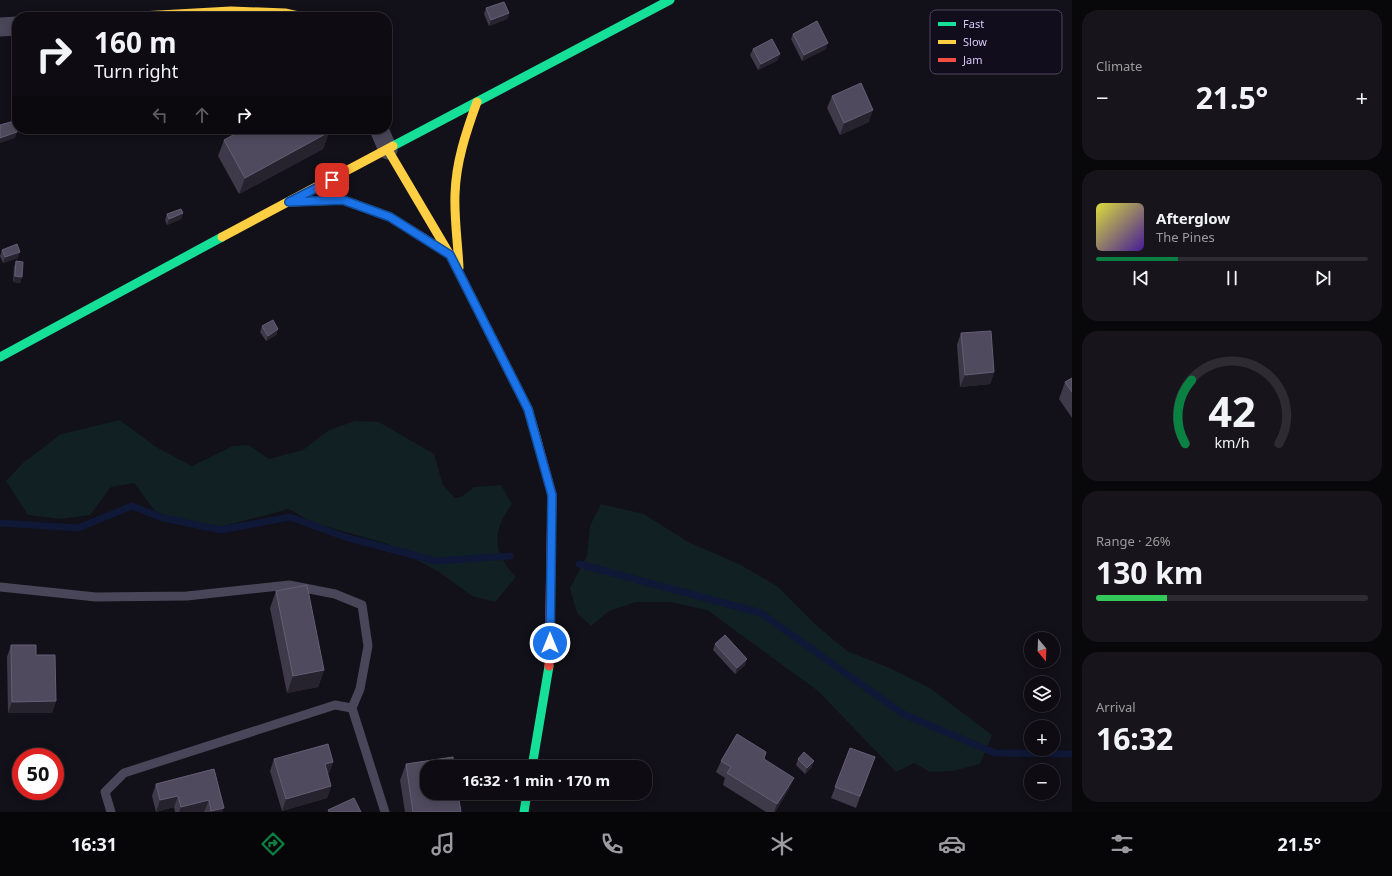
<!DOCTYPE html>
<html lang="en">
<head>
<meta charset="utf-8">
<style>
  body { margin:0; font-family:"Noto Sans",sans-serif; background:#17151b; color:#f1f3f6; height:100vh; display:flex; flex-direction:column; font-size:15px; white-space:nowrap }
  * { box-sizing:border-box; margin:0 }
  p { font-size:13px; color:#9b9b9f }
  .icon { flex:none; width:22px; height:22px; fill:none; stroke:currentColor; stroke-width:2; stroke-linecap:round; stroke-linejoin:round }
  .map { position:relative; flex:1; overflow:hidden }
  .sheet { display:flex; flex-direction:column; gap:10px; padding:10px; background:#08070a; width:320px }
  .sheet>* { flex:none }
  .hud { position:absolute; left:12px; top:12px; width:380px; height:122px; border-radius:16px; box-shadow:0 2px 10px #0003,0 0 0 1px #2e2c32; background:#0e0c12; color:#f1f3f6; overflow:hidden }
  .needle { width:26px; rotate:161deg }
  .fabs { position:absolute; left:1024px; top:632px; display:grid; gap:8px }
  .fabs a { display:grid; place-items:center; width:36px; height:36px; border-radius:50%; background:#0e0c12; box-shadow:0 2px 10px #0003,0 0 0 1px #2e2c32; font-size:20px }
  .speed { position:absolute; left:12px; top:748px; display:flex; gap:8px; font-size:20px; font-weight:700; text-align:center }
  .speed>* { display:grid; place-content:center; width:52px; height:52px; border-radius:50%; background:#0e0c12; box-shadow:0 2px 10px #0003,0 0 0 1px #2e2c32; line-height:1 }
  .speed .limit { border:6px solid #d22; background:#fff; color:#111 }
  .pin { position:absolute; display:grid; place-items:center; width:34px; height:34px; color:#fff; margin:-17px; border-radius:8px; box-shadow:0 2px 6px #0006 }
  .me { position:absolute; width:44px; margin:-22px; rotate:0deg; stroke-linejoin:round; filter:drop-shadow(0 0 3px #0008) }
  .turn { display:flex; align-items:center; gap:14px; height:84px; padding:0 16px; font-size:18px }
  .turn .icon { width:52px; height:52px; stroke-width:2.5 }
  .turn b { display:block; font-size:28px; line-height:34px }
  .lanes { display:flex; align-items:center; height:38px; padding:0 16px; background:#0003; justify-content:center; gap:20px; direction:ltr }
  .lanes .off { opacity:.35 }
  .big { font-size:30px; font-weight:700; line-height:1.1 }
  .sheet .tile { flex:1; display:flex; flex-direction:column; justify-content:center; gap:6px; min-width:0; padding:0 14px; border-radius:16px; background:#17151b }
  .sheet .dial { align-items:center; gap:0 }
  .dial svg { height:104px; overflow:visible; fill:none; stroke:#2e2c32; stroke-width:7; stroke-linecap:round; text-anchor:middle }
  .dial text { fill:#f1f3f6; stroke:none }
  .song { display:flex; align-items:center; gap:12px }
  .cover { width:48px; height:48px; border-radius:6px; background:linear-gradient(135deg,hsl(60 70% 55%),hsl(260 70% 35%)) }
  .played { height:4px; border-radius:2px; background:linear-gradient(90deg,#0b8043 30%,#2e2c32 30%) }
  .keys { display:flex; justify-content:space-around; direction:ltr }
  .heat { display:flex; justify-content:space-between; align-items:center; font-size:22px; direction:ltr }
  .charge { height:6px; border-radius:3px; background:linear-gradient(90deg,#34c759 26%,#2e2c32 0) }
  .trip { position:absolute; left:420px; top:760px; width:232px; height:40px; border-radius:16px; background:#0e0c12; box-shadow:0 2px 10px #0003,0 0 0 1px #2e2c32; font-weight:700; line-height:40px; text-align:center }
  .menu { display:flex; height:64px; justify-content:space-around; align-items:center; background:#060507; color:#9b9b9f }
  .menu .icon { width:28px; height:28px }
  .menu .on { color:#0b8043 }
  .menu b { font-size:18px; color:#f1f3f6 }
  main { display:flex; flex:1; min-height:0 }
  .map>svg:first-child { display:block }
  .green { fill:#112023 }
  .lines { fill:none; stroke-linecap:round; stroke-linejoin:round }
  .stream { stroke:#0f1836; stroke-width:7 }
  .lane { stroke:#484658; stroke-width:9 }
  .street { stroke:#484658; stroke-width:19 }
  .fast { stroke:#16e098; stroke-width:9 }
  .slow { stroke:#ffcf43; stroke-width:9 }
  .jam { stroke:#f24e42; stroke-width:9 }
  .wall { fill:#3e3a4a }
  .shaded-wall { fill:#26232e }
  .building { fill:#4f4a5d; stroke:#645e76 }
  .route-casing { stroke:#114b97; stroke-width:10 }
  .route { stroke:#1a73e8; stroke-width:7 }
  .key { fill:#110d1c; stroke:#4c465f; stroke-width:1 }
  .key-label { font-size:11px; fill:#d7ccfa }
</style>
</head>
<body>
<main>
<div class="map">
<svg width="1072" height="812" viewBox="0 0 1072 812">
  <rect width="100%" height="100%" fill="#121018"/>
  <path class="green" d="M 120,420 L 156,447 L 192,466 L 233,446 L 249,445 L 269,459 L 303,450 L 329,430 L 355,421 L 379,422 L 434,454 L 443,485 L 455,498 L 461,497 L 474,487 L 501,485 L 512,504 C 492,531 492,552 516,577 L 495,602 L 472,596 L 439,572 L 388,544 L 311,522 L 289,509 L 220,527 L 199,527 L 155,511 L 134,483 L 111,487 L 90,515 L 61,519 L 28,515 L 6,481 L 23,463 L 61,434 Z
    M 601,504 L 644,514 L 688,542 L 739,564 L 777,586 L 816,625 L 847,651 L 890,668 L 930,688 L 992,735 L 980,764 L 952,771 L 930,772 L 914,763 L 896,772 L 818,691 L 707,610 L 670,602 L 636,602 L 609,611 L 591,626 L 577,613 L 570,588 L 587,556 L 590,526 Z"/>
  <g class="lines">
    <path class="stream" d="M 0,523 L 78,528 L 132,506 L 163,518 L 221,530 L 290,517 L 345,537 L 436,561 L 510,556
      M 579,564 L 761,613 L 903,714 L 995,753 L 1072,754"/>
    <path class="lane" d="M 0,587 L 96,597 L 187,596 L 289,585 L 335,594 L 362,605 L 368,646 L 360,689 L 352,708 L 385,812
      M 111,812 L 105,792 L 124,773 L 335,705 L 352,708"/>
    <path class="street" d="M 0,27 L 17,26
      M 379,129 L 388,150"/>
    <path class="fast" d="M 393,146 L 670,0
      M 0,357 L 222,237
      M 532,767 L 549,666
      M 524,812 L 527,793"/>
    <path class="slow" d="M 123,17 L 231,11 L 285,13 L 303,17
      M 388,150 L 450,255 L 528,409 L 538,444
      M 289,202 L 343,200 L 390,217 L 446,252
      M 222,237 L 393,146
      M 459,268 C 458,244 454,219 455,194 C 456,162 466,132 477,102"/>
    <path class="jam" d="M 538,444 L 552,495 L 549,666"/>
  </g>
  <path class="wall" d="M 486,8 L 509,13 L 507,19 L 489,26 L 484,14 Z
    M 793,34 L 826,49 L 802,61 L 791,39 Z
    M 753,49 L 778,60 L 758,70 L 750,55 Z
    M 832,96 L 869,122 L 840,135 L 827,108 Z
    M 329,132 L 323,149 L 239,194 L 218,156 L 224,140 Z
    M 183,213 L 181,219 L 167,225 L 165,220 L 167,214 Z
    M 2,250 L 18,258 L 3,263 L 0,256 Z
    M 16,261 L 22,277 L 20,283 L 13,282 L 14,267 Z
    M 262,326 L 278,329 L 276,335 L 266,341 L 260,332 Z
    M 961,333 L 994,372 L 990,384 L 960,387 L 957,345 Z
    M 1072,378 L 1072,418 L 1059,399 L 1065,382 Z
    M 276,591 L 324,670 L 318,687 L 287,693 L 270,608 Z
    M 715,644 L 745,665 L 735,674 L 713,650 Z
    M 11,645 L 36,655 L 56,701 L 52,713 L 8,713 L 7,657 Z
    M 850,748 L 875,757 L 856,808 L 831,798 Z
    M 274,759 L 333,762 L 329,773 L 328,774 L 331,786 L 327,798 L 282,811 L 270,771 Z
    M 764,759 L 789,789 L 775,812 L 766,812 L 723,785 L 725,778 L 716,772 L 721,761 Z
    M 798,759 L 812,767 L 805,774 L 796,765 Z
    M 406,764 L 461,812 L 405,812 L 400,780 Z
    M 214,769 L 222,812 L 175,812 L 174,807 L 156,812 L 152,796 L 156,784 Z"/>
  <path class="shaded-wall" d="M 509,13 L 507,19 L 489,26 L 491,20 Z
    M 828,43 L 826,49 L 802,61 L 804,55 Z
    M 780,54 L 778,60 L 758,70 L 761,64 Z
    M 873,110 L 869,122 L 840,135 L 844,123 Z
    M 17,132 L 15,138 L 0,143 L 0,138 Z
    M 329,132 L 323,149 L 239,194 L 245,178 Z
    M 183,213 L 181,219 L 167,225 L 169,219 Z
    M 20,252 L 18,258 L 3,263 L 5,257 Z
    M 15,276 L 22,277 L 20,283 L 13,282 Z
    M 278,329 L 276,335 L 266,341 L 268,336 Z
    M 994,372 L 990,384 L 960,387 L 965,375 Z
    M 747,659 L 745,665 L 735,674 L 737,668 Z
    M 324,670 L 318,687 L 287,693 L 293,676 Z
    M 56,701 L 52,713 L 8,713 L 12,702 Z
    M 814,761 L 812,767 L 805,774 L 807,768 Z
    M 333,762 L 329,773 L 321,775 L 325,764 Z
    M 794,778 L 789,789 L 775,812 L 774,812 L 777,804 Z
    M 331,786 L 327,798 L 282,811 L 286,799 Z
    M 178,796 L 174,807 L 156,812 L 160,800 Z
    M 209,800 L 204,812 L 179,812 L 181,807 Z
    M 224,808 L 222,812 L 211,812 L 211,811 Z"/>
  <path class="building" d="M 504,2 L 509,13 L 491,20 L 486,8 Z
    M 817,21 L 828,43 L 804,55 L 793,34 Z
    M 772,39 L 780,54 L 761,64 L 753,49 Z
    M 861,83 L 873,110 L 844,123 L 832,96 Z
    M 14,121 L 17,132 L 0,138 L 0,125 Z
    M 244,129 L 328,129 L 329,132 L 245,178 L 224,140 Z
    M 181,209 L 183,213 L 169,219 L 167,214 Z
    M 17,244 L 20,252 L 5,257 L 2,250 Z
    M 16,261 L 23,262 L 22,277 L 15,276 Z
    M 273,320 L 278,329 L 268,336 L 262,326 Z
    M 991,331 L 994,372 L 965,375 L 961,333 Z
    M 1072,378 L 1072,392 L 1065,382 Z
    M 307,585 L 324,670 L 293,676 L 276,591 Z
    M 725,635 L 747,659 L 737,668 L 715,644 Z
    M 11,645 L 36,645 L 36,655 L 55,655 L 56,701 L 12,702 Z
    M 737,734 L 766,752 L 764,759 L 794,778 L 777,804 L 727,773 L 731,767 L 721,761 Z
    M 328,744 L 333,762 L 325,764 L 331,786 L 286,799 L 274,759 Z
    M 850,748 L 875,757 L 860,796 L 835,787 Z
    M 804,752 L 814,761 L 807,768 L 798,759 Z
    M 453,757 L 454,767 L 427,767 L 427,793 L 458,793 L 461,812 L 413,812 L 406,764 Z
    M 214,769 L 224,808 L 211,811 L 209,800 L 181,807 L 178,796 L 160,800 L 156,784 Z
    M 354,798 L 361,812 L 329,812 L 328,810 Z"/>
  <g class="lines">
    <g class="route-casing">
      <path id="route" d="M 332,180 L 289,202 L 343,200 L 390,217 L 450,255 L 528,409 L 552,495 L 550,643"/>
    </g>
    <use href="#route" class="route"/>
  </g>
  <rect x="930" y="10" width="132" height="64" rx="6" class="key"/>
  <rect x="938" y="22" width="18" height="4" fill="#16e098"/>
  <rect x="938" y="40" width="18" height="4" fill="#ffcf43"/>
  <rect x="938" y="58" width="18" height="4" fill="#f24e42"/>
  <g class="key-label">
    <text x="963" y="28">Fast</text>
    <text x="963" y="46">Slow</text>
    <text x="963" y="64">Jam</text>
  </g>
</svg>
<div class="fabs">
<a><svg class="needle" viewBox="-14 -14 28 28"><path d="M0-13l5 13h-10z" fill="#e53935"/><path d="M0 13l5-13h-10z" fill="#9b9b9f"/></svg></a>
<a><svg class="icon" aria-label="layers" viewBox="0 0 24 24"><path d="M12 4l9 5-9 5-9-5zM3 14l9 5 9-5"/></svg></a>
<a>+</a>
<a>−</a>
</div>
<div class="speed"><div class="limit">50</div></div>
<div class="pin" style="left:332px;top:180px;background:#d93025"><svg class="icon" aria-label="arrive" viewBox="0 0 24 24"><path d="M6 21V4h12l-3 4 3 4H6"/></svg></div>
<svg class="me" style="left:550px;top:643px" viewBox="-20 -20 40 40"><circle r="17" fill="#1a73e8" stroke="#fff" stroke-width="3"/><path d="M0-11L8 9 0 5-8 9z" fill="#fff"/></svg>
<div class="trip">16:32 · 1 min · 170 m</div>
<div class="hud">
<div class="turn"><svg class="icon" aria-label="right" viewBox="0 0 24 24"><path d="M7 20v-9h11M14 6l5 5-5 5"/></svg><div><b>160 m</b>Turn right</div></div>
<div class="lanes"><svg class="icon off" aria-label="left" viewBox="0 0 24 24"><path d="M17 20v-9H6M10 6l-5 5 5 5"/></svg><svg class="icon off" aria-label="ahead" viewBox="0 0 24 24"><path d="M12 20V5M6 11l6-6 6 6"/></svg><svg class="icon" aria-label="right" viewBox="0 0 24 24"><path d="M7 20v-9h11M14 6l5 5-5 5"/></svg></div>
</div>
</div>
<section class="sheet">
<div class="tile"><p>Climate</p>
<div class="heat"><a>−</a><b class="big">21.5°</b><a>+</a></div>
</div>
<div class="tile">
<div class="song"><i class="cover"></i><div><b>Afterglow</b><p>The Pines</p></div></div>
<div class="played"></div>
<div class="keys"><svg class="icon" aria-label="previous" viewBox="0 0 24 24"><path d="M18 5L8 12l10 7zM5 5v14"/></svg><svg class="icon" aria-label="pause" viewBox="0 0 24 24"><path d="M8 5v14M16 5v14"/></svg><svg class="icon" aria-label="next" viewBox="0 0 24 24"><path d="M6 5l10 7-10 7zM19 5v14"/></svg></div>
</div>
<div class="tile dial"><svg viewBox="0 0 100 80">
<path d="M14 69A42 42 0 1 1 86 69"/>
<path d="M14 69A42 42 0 0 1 19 20" stroke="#0b8043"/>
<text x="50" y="56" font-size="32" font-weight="700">42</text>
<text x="50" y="72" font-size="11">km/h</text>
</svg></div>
<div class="tile"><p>Range · 26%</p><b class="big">130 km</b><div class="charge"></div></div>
<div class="tile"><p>Arrival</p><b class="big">16:32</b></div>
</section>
</main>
<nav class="menu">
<b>16:31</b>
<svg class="icon on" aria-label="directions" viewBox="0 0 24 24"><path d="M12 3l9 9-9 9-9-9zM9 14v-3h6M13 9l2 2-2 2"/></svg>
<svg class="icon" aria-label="music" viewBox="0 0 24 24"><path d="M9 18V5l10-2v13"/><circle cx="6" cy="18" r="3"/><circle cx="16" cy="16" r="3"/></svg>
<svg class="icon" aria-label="phone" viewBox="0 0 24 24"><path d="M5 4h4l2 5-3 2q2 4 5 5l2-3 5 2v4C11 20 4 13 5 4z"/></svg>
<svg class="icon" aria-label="climate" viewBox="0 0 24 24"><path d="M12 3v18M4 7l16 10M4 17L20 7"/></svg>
<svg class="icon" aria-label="car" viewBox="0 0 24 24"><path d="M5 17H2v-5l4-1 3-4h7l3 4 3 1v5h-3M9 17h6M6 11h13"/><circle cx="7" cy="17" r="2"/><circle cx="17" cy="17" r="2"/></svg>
<svg class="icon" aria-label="filters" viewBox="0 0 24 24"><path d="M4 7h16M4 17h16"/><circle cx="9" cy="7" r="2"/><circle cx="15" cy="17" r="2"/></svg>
<b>21.5°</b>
</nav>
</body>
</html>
